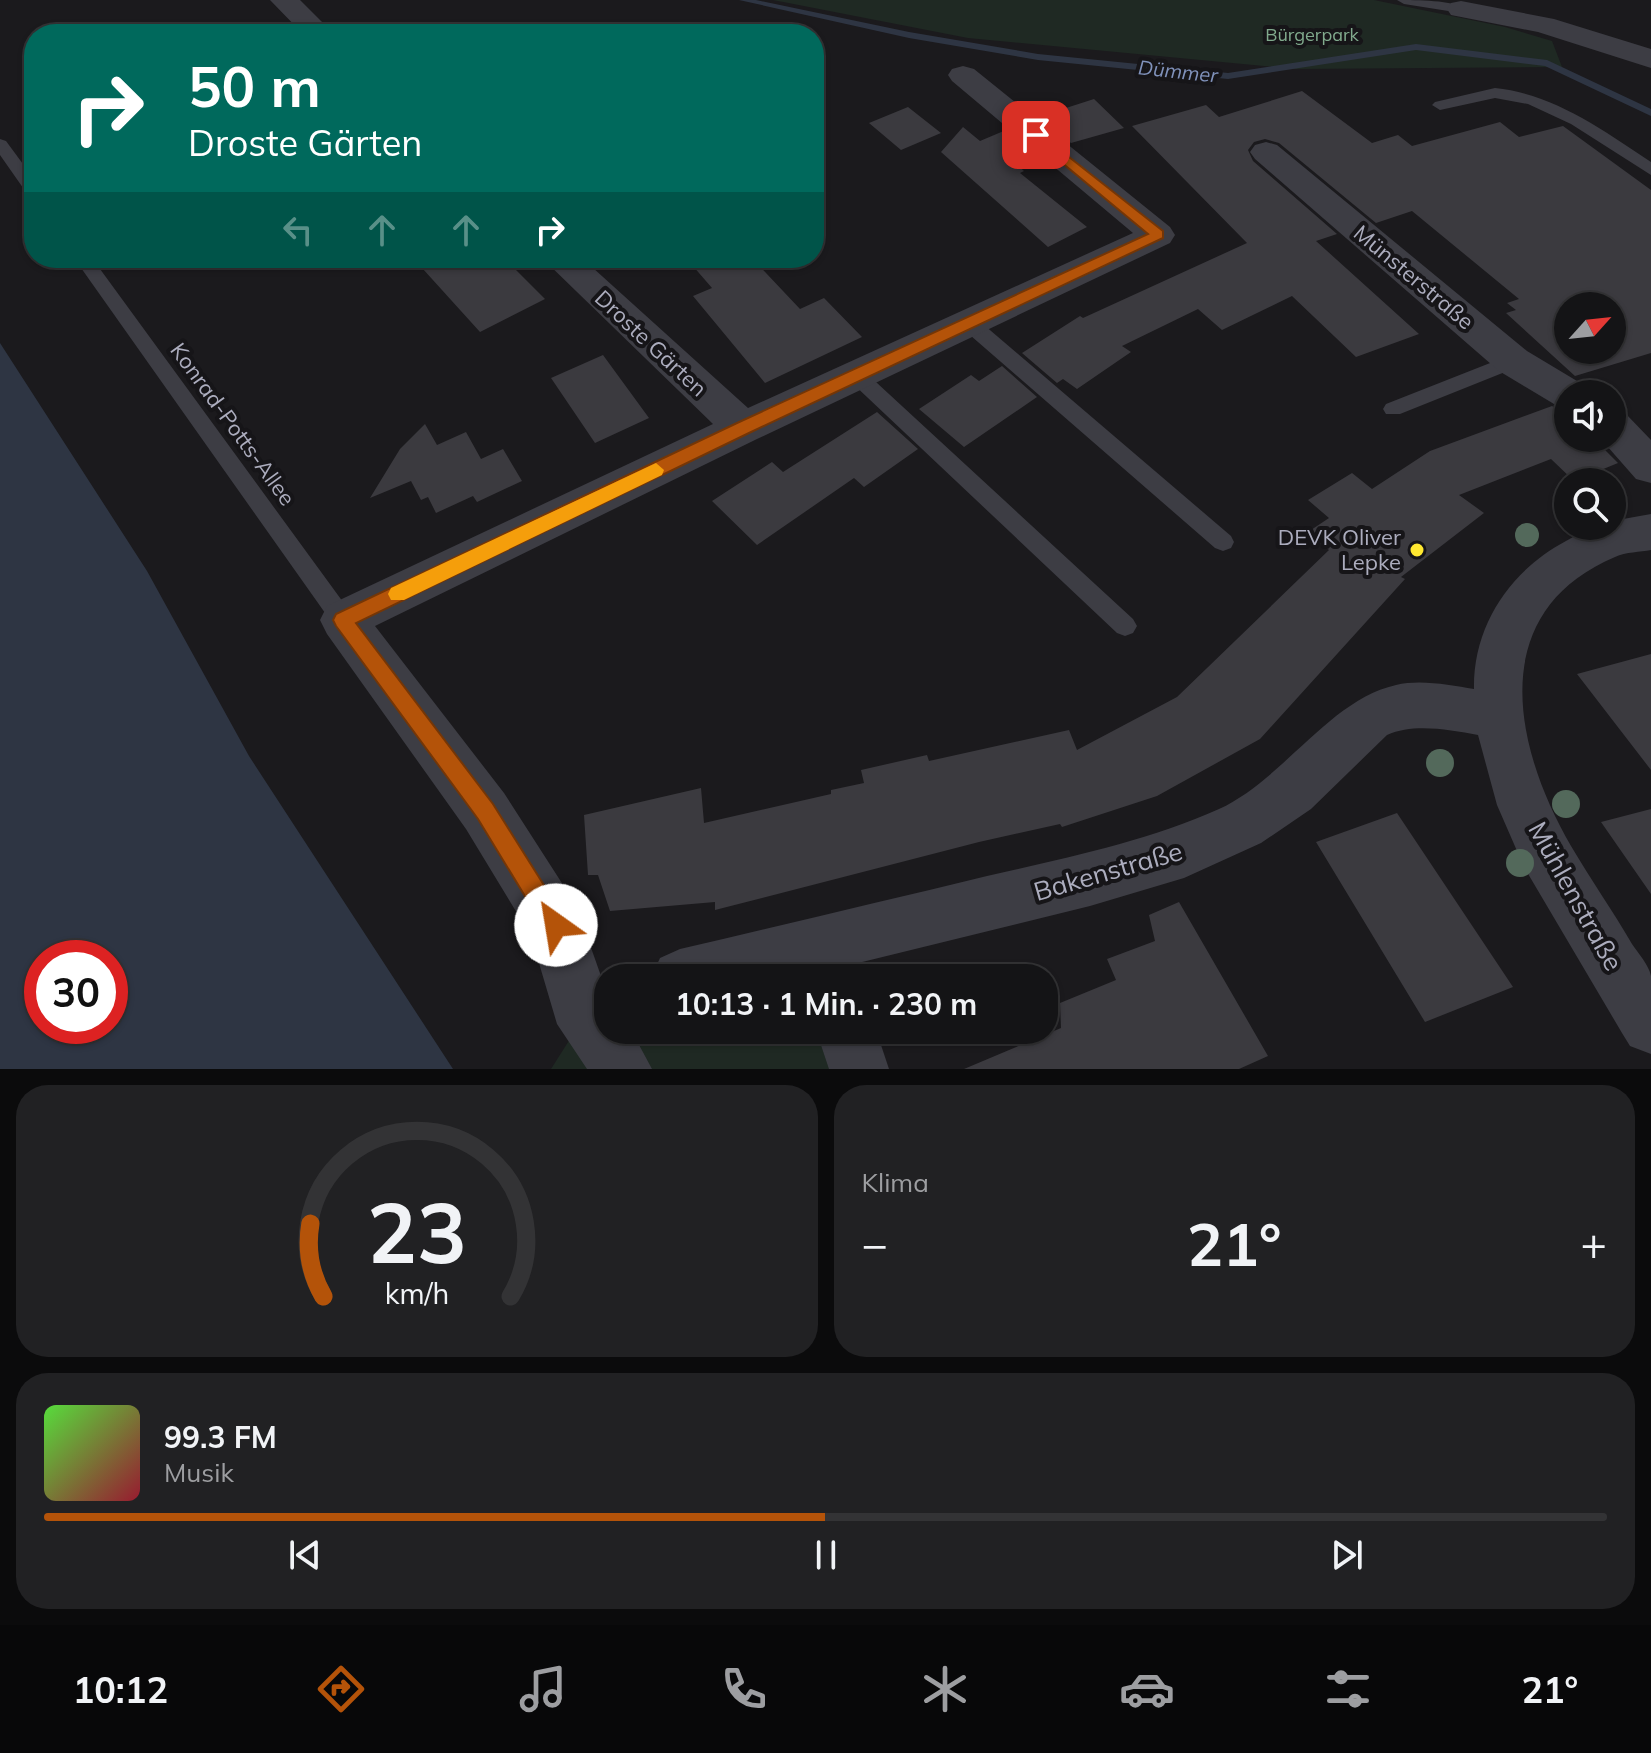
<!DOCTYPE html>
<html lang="de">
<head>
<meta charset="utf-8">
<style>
  body { margin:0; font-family:Mulish,sans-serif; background:#212123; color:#f1f3f6; height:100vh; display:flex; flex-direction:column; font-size:30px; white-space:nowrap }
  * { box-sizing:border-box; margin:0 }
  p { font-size:26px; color:#9d9ea1 }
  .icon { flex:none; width:44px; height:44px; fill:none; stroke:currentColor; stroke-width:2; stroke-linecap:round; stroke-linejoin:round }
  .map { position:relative; height:1069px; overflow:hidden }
  .panel { display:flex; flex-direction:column; gap:16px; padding:16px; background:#0b0b0c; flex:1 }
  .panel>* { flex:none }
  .banner { position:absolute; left:24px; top:24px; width:800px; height:244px; border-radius:32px; box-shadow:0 2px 6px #0004,0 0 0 2px #333335; background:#00695c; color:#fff; overflow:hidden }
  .needle { width:52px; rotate:63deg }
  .fabs { position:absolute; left:1554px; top:292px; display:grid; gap:16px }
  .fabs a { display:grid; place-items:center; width:72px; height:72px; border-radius:50%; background:#141416; box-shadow:0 2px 6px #0004,0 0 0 2px #333335; font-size:40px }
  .speed { position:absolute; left:24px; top:940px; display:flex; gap:16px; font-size:40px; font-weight:700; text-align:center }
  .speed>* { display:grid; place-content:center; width:104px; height:104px; border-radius:50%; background:#141416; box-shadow:0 2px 6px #0004,0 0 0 2px #333335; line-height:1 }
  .speed .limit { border:12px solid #d22; background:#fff; color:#111 }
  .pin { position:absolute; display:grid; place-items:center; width:68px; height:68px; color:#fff; margin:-34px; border-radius:16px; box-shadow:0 4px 12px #0006 }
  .me { position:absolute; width:88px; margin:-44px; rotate:328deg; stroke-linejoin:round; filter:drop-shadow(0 0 6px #0008) }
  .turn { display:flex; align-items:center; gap:28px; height:168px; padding:0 32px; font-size:36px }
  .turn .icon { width:104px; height:104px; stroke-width:2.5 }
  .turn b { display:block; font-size:56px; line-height:68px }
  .lanes { display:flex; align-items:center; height:76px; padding:0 32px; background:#0003; justify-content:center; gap:40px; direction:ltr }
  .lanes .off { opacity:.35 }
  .big { font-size:60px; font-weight:700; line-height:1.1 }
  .panel .tile { flex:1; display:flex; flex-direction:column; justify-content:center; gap:12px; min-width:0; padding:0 28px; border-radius:32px; background:#212123 }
  .panel .dial { align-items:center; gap:0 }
  .dial svg { height:208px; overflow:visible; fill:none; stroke:#333335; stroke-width:7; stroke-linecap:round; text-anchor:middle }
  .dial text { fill:#f1f3f6; stroke:none }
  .song { display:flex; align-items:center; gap:24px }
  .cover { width:96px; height:96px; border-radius:12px; background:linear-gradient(135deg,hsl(110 70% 55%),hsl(350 70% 35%)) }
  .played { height:8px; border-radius:4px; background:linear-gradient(90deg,#b45309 50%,#333335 50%) }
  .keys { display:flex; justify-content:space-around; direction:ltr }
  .heat { display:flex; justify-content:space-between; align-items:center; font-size:44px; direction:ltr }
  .panel .tiles { flex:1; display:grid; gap:16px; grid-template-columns:1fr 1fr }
  .tile:last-child { grid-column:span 2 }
  .trip { position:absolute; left:594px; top:964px; width:464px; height:80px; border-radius:32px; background:#141416; box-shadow:0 2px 6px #0004,0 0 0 2px #333335; font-weight:700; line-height:80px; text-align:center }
  .tab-bar { display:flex; height:128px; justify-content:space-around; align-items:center; background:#080809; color:#9d9ea1 }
  .tab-bar .icon { width:56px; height:56px }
  .tab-bar .on { color:#b45309 }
  .tab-bar b { font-size:36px; color:#f1f3f6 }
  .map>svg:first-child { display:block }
  .green { fill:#1f2923 }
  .water { fill:#2e3543; fill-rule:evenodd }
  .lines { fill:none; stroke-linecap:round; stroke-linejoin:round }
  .stream { fill:#2e3543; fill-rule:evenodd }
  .building { fill:#3b3a3f; fill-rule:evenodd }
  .lane { fill:#3d3d44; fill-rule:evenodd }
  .street { fill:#3d3d44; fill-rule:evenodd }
  .tree { fill:#53695b }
  .route { fill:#b45309; stroke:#753606; stroke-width:2 }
  .slow { fill:#f59e0b }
  .poi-dot { fill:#ffe830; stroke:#161518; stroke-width:3 }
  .labels { text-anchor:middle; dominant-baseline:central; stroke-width:8; stroke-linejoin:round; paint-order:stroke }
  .far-park-label { font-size:18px; fill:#81aa8d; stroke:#161518 }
  .far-water-label { font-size:20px; font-style:italic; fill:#8092bb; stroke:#161518 }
  .street-label { font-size:22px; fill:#acadbe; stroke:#161518 }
  .poi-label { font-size:22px; fill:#acadbe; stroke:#161518; text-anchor:end }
  .near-street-label { font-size:26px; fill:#acadbe; stroke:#161518 }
</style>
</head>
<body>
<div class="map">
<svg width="1651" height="1069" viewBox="0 0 1651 1069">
  <rect width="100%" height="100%" fill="#1b1a1d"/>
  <path class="green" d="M 773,0 L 1374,0 L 1505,27 L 1552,41 L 1562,67 L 1296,69 L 968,38 Z
    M 608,986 L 608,1030 L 868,1030 L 882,1069 L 551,1069 L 603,987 Z"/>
  <path class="water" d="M 0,343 L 147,571 L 249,756 L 453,1069 L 0,1069 ZM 42,958 L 110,958 L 110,1026 L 42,1026 Z"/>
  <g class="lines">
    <path class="stream" d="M 739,0 L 756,0 L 909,32 L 1038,54 L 1228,73 L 1416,44 L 1547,60 L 1651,109 L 1651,116 L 1545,66 L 1416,50 L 1228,79 L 1038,60 L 909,38 Z"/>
  </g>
  <path class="building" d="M 1302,91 L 1372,143 L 1398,135 L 1412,146 L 1500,122 L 1519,137 L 1563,126 L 1651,190 L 1651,353 L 1575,376 L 1506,313 L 1516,310 L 1507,303 L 1519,299 L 1412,211 L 1376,223 L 1279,143 L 1265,139 L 1254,142 L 1248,150 L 1253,161 L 1337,234 L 1316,241 L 1419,334 L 1356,357 L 1292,296 L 1222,330 L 1198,309 L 1122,346 L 1131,352 L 1077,389 L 1063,379 L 1057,383 L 1022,353 L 1080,316 L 1083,318 L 1247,243 L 1132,126 L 1206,105 L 1219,117 ZM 1568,306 L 1612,306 L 1612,350 L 1568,350 Z
    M 1094,99 L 1124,128 L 1071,143 L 1038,117 Z
    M 908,107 L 941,133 L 901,150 L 869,123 Z
    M 963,127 L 980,141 L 1006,130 L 1034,154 L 1012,160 L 1024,171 L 1020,173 L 1087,227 L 1048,247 L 941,152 Z
    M 413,258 L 504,258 L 545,299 L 480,332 Z
    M 686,258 L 752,258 L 800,309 L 824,298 L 862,337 L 765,383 L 693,296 L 712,288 Z
    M 603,355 L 649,418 L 595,443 L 551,378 Z
    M 1002,366 L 1037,397 L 964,447 L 919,409 L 971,375 L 979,381 Z
    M 1552,406 L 1568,416 L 1568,438 L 1593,438 L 1618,463 L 1574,481 L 1551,459 L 1459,495 L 1484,513 L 1401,577 L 1405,579 L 1260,739 L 1157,796 L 1062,827 L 1060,824 L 979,842 L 715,910 L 715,902 L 610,911 L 598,875 L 588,875 L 584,815 L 701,788 L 704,823 L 831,794 L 831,790 L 864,783 L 861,770 L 927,755 L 929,761 L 1069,730 L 1077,750 L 1177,697 L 1329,550 L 1305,534 L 1329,518 L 1308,500 L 1352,473 L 1372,489 L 1430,451 Z
    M 877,412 L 918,449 L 864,487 L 854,478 L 757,545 L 712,501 L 772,462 L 783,472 Z
    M 425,424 L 437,445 L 466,432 L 481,459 L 503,449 L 522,481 L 477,502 L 473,496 L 436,513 L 428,497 L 421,500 L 411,481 L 370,498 L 400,449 Z
    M 1651,654 L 1651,770 L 1577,674 Z
    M 1651,809 L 1651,894 L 1601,822 Z
    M 1397,813 L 1513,987 L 1425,1022 L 1316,842 Z
    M 1179,902 L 1268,1056 L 1239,1069 L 964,1069 L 1061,1028 L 1060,1003 L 1116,980 L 1107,959 L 1155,941 L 1149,915 Z"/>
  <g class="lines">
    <path class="lane" d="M 1397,0 C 1418,0 1451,0 1468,9 L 1461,13 L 1404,4 Z
      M 1495,88 C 1554,94 1603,130 1651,162 L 1651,175 L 1571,124 L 1528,104 L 1495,98 L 1440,110 L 1432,105 L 1435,102 Z
      M 0,139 L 6,141 L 34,179 L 34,196 L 28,195 L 0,155 Z
      M 74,258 L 92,258 L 351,613 L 355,620 L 351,627 L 343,630 L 335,627 Z
      M 970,317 L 977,319 L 1231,536 L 1234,542 L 1231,548 L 1223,551 L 1215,548 L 963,329 L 961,324 Z
      M 1513,354 L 1523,361 L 1520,366 L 1400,414 L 1386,414 L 1383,409 L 1386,404 Z
      M 857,369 L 864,371 L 1133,619 L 1137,626 L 1133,633 L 1125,636 L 1117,633 L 850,381 L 847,376 Z"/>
    <path class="street" d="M 270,0 L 300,0 L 334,34 L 303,34 Z
      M 1461,1 L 1554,19 L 1651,49 L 1651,68 L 1538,32 L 1451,15 L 1447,9 L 1451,3 Z
      M 963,66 L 974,69 L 1170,227 L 1175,235 L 1170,243 L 757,439 L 375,626 L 504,793 L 576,905 L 608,996 L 608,1030 L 631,1030 L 652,1069 L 587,1069 L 557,1024 L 531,936 L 466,829 L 327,634 L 320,620 L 327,606 L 713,424 L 542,258 L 582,258 L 748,408 L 1133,233 L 952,81 L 948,75 L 952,69 Z
      M 1266,142 L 1277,145 L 1527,351 L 1582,384 L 1588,394 L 1568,394 L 1568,409 L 1554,404 L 1499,371 L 1255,159 L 1250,152 L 1255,145 Z
      M 1612,410 L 1626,414 L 1651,440 L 1651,483 L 1636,479 L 1600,438 L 1612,438 Z
      M 1651,514 L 1651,550 C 1640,552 1626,552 1615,557 C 1485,612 1513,746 1571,846 C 1591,880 1613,911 1632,944 C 1638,953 1649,965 1651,976 C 1651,997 1651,1032 1651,1054 L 1630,1046 L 1622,1033 L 1524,867 L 1497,805 L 1478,735 C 1449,730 1414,723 1387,735 L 1311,809 L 1261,843 L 1184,878 L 1090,906 L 797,978 L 651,978 L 660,958 L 680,949 C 782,925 884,901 987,876 C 1065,858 1145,842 1219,809 C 1284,779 1329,700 1396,685 C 1420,679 1450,685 1474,689 C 1473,625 1511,570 1566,541 C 1582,532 1594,526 1612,526 L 1612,521 Z
      M 816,1030 L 876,1030 L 889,1069 L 829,1069 Z"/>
  </g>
  <g class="tree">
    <circle cx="1527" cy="535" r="12"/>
    <circle cx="1440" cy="763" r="14"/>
    <circle cx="1566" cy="804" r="14"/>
    <circle cx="1520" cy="863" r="14"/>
  </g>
  <path class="route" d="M 1036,131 L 1163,231 L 1163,238 L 749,433 L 356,623 L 493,804 L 564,917 L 568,925 L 564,934 L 556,937 L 548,934 L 478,819 L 336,626 L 333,620 L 336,614 L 737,423 L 1148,234 L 1032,138 L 1030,135 Z"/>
  <path class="slow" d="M 656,463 L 664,470 L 662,475 L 404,600 L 391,600 L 388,594 L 391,588 Z"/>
  <circle class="poi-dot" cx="1417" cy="550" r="8"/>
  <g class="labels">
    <g class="far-park-label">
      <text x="1312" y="34">Bürgerpark</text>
    </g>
    <g class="far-water-label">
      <text transform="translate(1178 71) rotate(6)">Dümmer</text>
    </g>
    <g class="street-label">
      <text transform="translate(1414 277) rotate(40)">Münsterstraße</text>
      <text transform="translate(651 343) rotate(43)">Droste Gärten</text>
      <text transform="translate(233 424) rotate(54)">Konrad-Potts-Allee</text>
    </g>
    <g class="poi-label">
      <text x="1401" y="537">DEVK Oliver<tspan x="1401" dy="25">Lepke</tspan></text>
    </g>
    <g class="near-street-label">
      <text transform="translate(1108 871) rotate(-16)">Bakenstraße</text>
      <text transform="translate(1576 896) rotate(61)">Mühlenstraße</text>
    </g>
  </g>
</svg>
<div class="fabs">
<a><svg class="needle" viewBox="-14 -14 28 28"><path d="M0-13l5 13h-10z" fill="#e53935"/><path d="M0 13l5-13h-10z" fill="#9d9ea1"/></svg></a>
<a><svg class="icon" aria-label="sound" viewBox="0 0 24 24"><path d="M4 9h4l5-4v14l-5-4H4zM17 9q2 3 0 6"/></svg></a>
<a><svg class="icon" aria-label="search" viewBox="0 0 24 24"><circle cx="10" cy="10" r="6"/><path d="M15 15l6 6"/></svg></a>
</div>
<div class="speed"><div class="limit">30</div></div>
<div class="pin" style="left:1036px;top:135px;background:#d93025"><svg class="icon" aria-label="arrive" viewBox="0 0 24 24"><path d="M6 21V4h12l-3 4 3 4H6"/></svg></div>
<svg class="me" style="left:556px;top:925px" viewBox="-20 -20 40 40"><circle r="19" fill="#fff"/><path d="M0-13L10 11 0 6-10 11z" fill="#b45309"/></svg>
<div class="trip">10:13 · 1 Min. · 230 m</div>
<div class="banner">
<div class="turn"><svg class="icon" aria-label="right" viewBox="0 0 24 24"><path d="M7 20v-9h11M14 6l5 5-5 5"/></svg><div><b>50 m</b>Droste Gärten</div></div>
<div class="lanes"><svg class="icon off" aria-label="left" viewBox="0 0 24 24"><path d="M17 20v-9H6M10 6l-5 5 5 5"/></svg><svg class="icon off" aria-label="ahead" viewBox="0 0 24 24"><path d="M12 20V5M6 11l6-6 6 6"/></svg><svg class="icon off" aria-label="ahead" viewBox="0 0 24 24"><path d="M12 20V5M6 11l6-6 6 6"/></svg><svg class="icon" aria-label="right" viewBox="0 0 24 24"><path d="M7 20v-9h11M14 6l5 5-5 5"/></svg></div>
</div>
</div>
<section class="panel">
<div class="tiles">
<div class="tile dial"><svg viewBox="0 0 100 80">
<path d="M14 69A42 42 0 1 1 86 69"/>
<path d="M14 69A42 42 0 0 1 9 41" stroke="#b45309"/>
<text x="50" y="56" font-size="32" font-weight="700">23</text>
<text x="50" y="72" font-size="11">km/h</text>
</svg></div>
<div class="tile"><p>Klima</p>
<div class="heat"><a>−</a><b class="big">21°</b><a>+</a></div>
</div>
<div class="tile">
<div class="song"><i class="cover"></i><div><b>99.3 FM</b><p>Musik</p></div></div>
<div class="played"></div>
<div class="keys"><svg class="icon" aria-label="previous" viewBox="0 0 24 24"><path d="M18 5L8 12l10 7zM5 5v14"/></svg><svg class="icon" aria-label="pause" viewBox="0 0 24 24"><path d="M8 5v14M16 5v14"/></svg><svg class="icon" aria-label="next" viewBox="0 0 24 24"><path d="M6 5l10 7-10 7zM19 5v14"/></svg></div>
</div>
</div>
</section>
<nav class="tab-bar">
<b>10:12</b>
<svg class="icon on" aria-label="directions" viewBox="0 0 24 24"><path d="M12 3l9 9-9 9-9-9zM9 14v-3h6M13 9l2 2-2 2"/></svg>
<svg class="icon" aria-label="music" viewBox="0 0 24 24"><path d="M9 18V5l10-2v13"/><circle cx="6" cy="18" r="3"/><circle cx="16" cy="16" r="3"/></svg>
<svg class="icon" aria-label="phone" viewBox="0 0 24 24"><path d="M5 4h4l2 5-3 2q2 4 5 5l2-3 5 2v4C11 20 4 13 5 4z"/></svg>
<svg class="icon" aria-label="climate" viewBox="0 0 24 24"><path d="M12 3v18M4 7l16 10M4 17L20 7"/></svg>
<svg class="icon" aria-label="car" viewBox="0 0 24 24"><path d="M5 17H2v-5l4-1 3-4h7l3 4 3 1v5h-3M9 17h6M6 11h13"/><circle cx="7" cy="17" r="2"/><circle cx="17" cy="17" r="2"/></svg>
<svg class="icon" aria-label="filters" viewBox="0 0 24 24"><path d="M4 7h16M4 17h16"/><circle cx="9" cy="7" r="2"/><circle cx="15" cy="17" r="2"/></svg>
<b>21°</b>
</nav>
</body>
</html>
